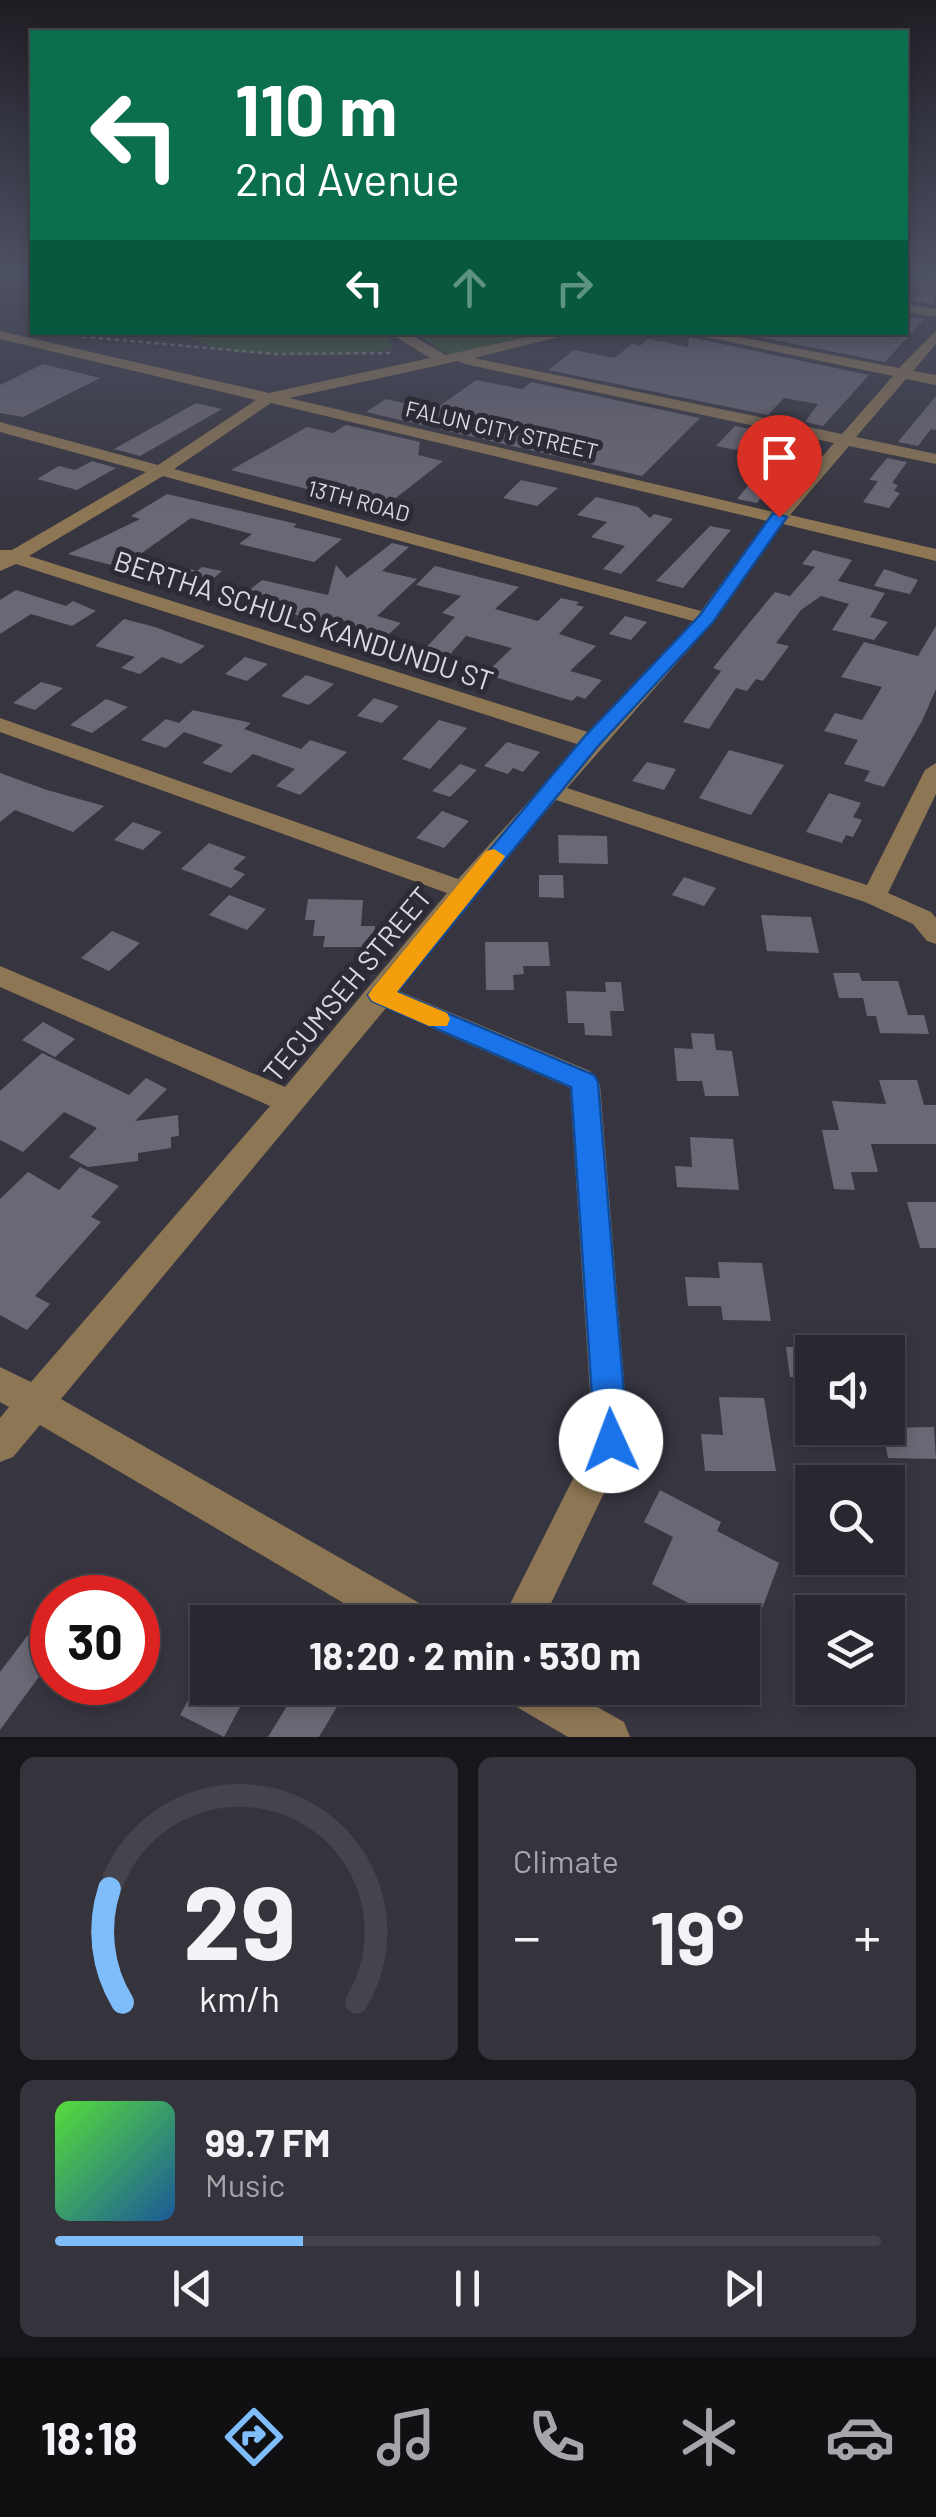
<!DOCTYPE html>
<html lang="en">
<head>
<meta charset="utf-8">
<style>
  body { margin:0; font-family:Barlow,sans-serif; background:#35343c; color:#f1f3f6; height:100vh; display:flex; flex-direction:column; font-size:38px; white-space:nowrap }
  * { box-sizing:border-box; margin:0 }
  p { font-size:32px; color:#a5a6ab }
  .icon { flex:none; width:55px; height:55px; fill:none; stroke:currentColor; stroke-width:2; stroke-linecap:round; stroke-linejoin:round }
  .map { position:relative; height:1737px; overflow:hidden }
  .drawer { display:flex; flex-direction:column; gap:20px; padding:20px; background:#17161a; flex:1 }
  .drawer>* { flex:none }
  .hud { position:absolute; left:30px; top:30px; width:878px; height:305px; border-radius:0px; box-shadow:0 5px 15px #0003,0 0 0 2px #45444c; background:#0b6e4f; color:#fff; overflow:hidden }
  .tools { position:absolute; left:795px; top:1335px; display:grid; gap:20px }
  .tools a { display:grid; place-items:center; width:110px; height:110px; border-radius:0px; background:#292830; box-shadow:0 5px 15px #0003,0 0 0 2px #45444c; font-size:50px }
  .speed { position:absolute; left:30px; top:1575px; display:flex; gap:20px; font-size:50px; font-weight:700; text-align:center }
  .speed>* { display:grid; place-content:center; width:130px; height:130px; border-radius:50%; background:#292830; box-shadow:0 5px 15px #0003,0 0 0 2px #45444c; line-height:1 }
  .speed .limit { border:15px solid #d22; background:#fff; color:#111 }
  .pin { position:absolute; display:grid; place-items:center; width:85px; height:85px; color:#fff; margin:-102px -42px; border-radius:50% 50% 50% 0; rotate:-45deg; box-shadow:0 0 10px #0007 }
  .pin .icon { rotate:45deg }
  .me { position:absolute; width:110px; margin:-55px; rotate:358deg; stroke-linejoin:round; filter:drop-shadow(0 0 8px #0008) }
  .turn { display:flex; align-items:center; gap:35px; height:210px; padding:0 40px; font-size:45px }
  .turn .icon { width:130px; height:130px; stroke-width:2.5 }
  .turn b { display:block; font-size:70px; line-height:85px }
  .lanes { display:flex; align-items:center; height:95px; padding:0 40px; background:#0003; justify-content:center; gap:50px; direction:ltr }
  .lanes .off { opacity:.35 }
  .big { font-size:75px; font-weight:700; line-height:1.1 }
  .drawer .card { flex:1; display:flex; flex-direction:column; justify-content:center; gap:15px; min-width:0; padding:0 35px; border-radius:15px; background:#35343c }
  .drawer .dial { align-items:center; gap:0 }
  .dial svg { height:260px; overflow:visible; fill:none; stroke:#45444c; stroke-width:7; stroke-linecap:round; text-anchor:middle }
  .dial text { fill:#f1f3f6; stroke:none }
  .song { display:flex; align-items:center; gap:30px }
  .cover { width:120px; height:120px; border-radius:15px; background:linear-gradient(135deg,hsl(110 70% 55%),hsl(210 70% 35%)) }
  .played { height:10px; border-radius:5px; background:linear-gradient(90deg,#7fbdfa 30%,#45444c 30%) }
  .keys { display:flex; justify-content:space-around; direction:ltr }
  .heat { display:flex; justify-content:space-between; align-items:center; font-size:55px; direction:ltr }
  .drawer .tiles { flex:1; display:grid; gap:20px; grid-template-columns:1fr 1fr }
  .card:last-child { grid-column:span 2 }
  .trip { position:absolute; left:190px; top:1605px; width:570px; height:100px; border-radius:0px; background:#292830; box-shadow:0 5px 15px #0003,0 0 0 2px #45444c; font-weight:700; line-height:100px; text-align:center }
  .tab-bar { display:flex; height:160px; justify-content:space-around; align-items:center; background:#101013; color:#a5a6ab }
  .tab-bar .icon { width:70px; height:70px }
  .tab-bar .on { color:#7fbdfa }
  .tab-bar b { font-size:45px; color:#f1f3f6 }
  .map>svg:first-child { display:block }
  .green { fill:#325729 }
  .building { fill:#6b6875 }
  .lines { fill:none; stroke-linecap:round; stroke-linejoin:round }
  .path { stroke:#8b8a92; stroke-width:2.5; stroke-dasharray:4 4; stroke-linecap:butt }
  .minor { fill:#8d7654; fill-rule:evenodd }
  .route { fill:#1a73e8; stroke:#114b97; stroke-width:2.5 }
  .slow { fill:#f59e0b }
  .labels { text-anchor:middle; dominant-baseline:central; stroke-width:10; stroke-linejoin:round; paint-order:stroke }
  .far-street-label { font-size:22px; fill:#dad9e0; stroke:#2d2b36 }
  .street-label { font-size:28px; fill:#dad9e0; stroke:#2d2b36 }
</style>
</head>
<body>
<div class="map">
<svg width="936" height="1737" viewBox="0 0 936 1737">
  <rect width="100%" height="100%" fill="#373540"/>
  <path class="green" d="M 182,333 L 378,333 L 389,338 L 393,348 C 374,359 243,356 218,349 C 206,345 194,338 182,333 Z
    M 414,333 L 561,333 L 451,356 Z"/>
  <path class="building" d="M 905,269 L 936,272 L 935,305 L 913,301 L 922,289 L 905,286 Z
    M 905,316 L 924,319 L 885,362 L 735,332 L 905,332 Z
    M 689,337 L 869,375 L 823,426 L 805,422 L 818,404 L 784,398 L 768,415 L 548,370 L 574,350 L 614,358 L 632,344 L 640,346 L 648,339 L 688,347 Z
    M 43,364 L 100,378 L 23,417 L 0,413 L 0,385 Z
    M 476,380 L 522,389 L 531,382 L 700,418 L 642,476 L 366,412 L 386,399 L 434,410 Z
    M 936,396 L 936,430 L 931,429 L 918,446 L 898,442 Z
    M 196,403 L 222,409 L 140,456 L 114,449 Z
    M 346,425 L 420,442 L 418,455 L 443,461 L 383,508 L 231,470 L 307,427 L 333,433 Z
    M 735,426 L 755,430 L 736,450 L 716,446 Z
    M 794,438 L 811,442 L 796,463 L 770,462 Z
    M 887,458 L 907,462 L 892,483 L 898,485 L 894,491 L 900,493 L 889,508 L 863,502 L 878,481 L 869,480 Z
    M 92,461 L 116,468 L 77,490 L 37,479 L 59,466 L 75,470 Z
    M 764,466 L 783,470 L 757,503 L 737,499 Z
    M 521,480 L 558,488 L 537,506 L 503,498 Z
    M 167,494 L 297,524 L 293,527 L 342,539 L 314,562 L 239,544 L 252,534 L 191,518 L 139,555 L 197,571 L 202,567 L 222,571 L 202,588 L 68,554 L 140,519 L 131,516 Z
    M 596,497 L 638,507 L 650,518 L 654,514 L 673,519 L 621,574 L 603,569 L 625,546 L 591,537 L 607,522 L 577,515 Z
    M 710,526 L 731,530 L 683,588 L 656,581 Z
    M 392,543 L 409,547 L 382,571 L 417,579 L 377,616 L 401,623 L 380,642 L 358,635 L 362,632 L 237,600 L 262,580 L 328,595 L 336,565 L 347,578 Z
    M 813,550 L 852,560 L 838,581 L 885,593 L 870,617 L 888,622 L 874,640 L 832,630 L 849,604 L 821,596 L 801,610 L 776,643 L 789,646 L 763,681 L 756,679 L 747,691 L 736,688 L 709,729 L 683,722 L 721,671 L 713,668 L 750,622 L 775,592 L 790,596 L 815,567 L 802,564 Z
    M 435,566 L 519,587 L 495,609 L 538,621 L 561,598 L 579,602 L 576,605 L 584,607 L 559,634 L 596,646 L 570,671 L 602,680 L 585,699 L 577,696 L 572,701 L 485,674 L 512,648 L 466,636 L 445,660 L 420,654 L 455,617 L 442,613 L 461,596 L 416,585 Z
    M 884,569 L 918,580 L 910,594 L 874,586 Z
    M 16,590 L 66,606 L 73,601 L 96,611 L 72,626 L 31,614 L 0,634 L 0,600 Z
    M 625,616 L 647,622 L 631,640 L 609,634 Z
    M 124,619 L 155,627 L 205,646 L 181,664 L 162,657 L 140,674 L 121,668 L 135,657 L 95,646 Z
    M 936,626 L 936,689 L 922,721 L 884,787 L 864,781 L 870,771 L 844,764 L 858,740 L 824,731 L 835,713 L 862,720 L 882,687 L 841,677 L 864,642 L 918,656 Z
    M 245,657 L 268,664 L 247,681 L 225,674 Z
    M 306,675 L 334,684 L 309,705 L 281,696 Z
    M 41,682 L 63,688 L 35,710 L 13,703 Z
    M 374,698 L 399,706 L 382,723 L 357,716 Z
    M 106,699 L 128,707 L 92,733 L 70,725 Z
    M 193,710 L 251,723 L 244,729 L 301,749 L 310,740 L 347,752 L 300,795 L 276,786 L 295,769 L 253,754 L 231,773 L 202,763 L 223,745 L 184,732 L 166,748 L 141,740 L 166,719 L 179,723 Z
    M 439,720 L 467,728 L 430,769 L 402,759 Z
    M 507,742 L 540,752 L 523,772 L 513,768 L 508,774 L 484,766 Z
    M 729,750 L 784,765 L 751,815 L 699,798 Z
    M 647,762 L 676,769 L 664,790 L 632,781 Z
    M 460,764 L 477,770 L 450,797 L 432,791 Z
    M 0,773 L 47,790 L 104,806 L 73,832 L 15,810 L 0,822 Z
    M 829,793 L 861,803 L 853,817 L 862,820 L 853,837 L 846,835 L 842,843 L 806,832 Z
    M 442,811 L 469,821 L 444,848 L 416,838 Z
    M 133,822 L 162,832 L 143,850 L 114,840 Z
    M 558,835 L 607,836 L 608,864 L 559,863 Z
    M 209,843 L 246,857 L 233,869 L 245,874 L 231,888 L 181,869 Z
    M 539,875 L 563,875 L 564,898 L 539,897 Z
    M 684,877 L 716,888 L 704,906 L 672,895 Z
    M 229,895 L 266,909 L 247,930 L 209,915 Z
    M 308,899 L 363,900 L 361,926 L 375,926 L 373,947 L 323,947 L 325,936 L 313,936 L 315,920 L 305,920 Z
    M 761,915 L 811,917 L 819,953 L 767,951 Z
    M 112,931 L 140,943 L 109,971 L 81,958 Z
    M 485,942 L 548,942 L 550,966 L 523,966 L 524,974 L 513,975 L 514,990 L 486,990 Z
    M 833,973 L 859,973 L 862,981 L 898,981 L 908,1015 L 924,1015 L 929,1034 L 880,1033 L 876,1016 L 867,1016 L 863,998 L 839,998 Z
    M 605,982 L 621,982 L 624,1011 L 610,1011 L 612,1036 L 585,1035 L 584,1023 L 568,1023 L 566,991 L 606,992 Z
    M 43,1022 L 75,1039 L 55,1057 L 22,1040 Z
    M 691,1033 L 714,1034 L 716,1050 L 732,1051 L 739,1096 L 705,1096 L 702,1081 L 677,1081 L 674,1048 L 693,1049 Z
    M 42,1053 L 129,1095 L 146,1078 L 167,1089 L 135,1121 L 178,1115 L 179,1136 L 171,1137 L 171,1148 L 138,1153 L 138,1161 L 88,1167 L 69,1157 L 97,1128 L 64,1112 L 23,1152 L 0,1140 L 0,1091 Z
    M 879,1080 L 917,1080 L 924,1105 L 936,1105 L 936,1144 L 871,1144 L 878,1172 L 851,1172 L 855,1190 L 834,1189 L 822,1130 L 839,1130 L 832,1101 L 886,1104 Z
    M 690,1137 L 733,1139 L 739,1190 L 677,1187 L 675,1166 L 692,1167 Z
    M 80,1167 L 119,1186 L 91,1217 L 101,1222 L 35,1296 L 50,1304 L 27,1330 L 0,1315 L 0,1199 L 28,1172 L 59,1190 Z
    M 907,1202 L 936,1202 L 936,1248 L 920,1248 Z
    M 718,1262 L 762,1263 L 771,1321 L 723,1320 L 721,1306 L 688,1306 L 685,1277 L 720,1278 Z
    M 786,1347 L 812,1347 L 812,1377 L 790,1377 Z
    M 719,1397 L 764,1398 L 776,1471 L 705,1471 L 701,1434 L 723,1435 Z
    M 934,1427 L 936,1459 L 888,1458 L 882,1428 Z
    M 660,1490 L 721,1522 L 717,1531 L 779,1563 L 744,1657 L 742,1622 L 685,1622 L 692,1605 L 652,1584 L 673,1537 L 644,1522 Z
    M 28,1635 L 52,1653 L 52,1659 L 0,1730 L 0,1672 Z
    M 208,1664 L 208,1688 L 250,1688 L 224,1737 L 180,1715 Z
    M 298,1688 L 348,1688 L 319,1737 L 268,1737 Z"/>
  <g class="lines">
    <path class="path" d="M 75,336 L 275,354 L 394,353"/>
    <path class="minor" d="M 905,304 L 936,309 L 936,317 L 905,312 Z
      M 0,331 L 269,393 L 430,358 L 388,332 L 406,332 L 446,355 L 549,332 L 578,332 L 474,358 L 842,434 L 893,376 L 682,332 L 713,332 L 899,368 L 936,331 L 936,344 L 913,371 L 936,375 L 936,385 L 906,379 L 856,437 L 936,454 L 936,464 L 849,446 L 790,515 L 936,549 L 936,561 L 783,524 L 713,622 L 567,788 L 867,885 L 925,770 L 936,763 L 936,794 L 888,893 L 931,912 L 936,918 L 936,944 L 927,941 L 913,924 L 865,902 L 556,800 L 472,896 L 399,991 L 590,1071 L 600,1085 L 629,1441 L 542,1622 L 501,1622 L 593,1439 L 570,1088 L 386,1008 L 61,1399 L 428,1608 L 434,1622 L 376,1622 L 40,1425 L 13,1457 L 0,1462 L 0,1418 L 9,1407 L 0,1402 L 0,1367 L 31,1382 L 270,1106 L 0,987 L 0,966 L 285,1087 L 447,893 L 0,732 L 0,718 L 458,879 L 580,745 L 16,564 L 0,571 L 0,550 L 12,550 L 146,472 L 0,432 L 0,422 L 158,465 L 256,400 L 0,339 ZM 458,361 L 465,364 L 834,443 L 774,512 L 289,398 ZM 271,403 L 767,521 L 701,611 L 174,469 ZM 163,476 L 693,621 L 591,733 L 29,556 Z
      M 504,1688 L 564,1688 L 624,1722 L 630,1737 L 568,1737 L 510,1703 Z"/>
  </g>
  <linearGradient id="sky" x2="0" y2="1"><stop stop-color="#1e1d23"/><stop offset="0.53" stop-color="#4d5164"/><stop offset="1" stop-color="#4d5164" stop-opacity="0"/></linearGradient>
  <rect width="936" height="512" fill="url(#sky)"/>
  <path class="route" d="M 773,513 L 787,517 L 713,622 L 599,745 L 397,992 L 594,1075 L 598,1082 L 628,1441 L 623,1452 L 611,1456 L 599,1452 L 595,1441 L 571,1087 L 372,1001 L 368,995 L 585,736 L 700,615 Z"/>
  <path class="slow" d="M 494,849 L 505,856 L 502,861 L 397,992 L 447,1013 L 450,1019 L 447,1026 L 429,1026 L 372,1001 L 368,995 L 372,989 L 486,851 Z"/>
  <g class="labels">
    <g class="far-street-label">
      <text transform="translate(502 429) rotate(13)">FALUN CITY STREET</text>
      <text transform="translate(359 500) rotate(15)">13TH ROAD</text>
    </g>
    <g class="street-label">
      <text transform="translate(304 620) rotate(18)">BERTHA SCHULS KANDUNDU ST</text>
      <text transform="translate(347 984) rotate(-50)">TECUMSEH STREET</text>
    </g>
  </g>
</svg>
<div class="tools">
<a><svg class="icon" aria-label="sound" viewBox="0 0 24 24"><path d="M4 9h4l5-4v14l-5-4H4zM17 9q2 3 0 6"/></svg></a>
<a><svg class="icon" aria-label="search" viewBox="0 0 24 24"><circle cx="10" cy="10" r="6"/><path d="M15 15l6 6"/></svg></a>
<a><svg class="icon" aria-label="layers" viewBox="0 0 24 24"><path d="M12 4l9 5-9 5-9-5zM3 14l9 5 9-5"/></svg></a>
</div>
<div class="speed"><div class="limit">30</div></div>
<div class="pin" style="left:779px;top:517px;background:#d93025"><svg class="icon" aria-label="arrive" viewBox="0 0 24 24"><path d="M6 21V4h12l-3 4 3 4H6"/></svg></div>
<svg class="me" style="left:611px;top:1441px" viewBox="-20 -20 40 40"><circle r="19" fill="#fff"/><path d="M0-13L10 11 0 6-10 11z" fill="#1a73e8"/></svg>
<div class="trip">18:20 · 2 min · 530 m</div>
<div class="hud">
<div class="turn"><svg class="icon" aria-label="left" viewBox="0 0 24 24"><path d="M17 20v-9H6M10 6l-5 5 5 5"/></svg><div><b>110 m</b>2nd Avenue</div></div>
<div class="lanes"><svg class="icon" aria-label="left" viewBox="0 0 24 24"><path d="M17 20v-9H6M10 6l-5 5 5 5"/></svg><svg class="icon off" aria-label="ahead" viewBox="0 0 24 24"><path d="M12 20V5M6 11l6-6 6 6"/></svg><svg class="icon off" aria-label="right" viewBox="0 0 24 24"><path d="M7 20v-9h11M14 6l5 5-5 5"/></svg></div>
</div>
</div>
<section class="drawer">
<div class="tiles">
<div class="card dial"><svg viewBox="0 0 100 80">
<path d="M14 69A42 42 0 1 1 86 69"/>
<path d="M14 69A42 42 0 0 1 10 34" stroke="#7fbdfa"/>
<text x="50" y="56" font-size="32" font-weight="700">29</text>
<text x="50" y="72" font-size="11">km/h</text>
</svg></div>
<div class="card"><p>Climate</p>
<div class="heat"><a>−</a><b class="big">19°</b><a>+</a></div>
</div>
<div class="card">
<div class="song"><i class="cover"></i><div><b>99.7 FM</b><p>Music</p></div></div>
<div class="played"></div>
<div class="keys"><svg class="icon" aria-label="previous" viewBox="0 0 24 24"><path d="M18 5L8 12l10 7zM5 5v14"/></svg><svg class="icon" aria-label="pause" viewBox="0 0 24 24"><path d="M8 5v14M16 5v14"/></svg><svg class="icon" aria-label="next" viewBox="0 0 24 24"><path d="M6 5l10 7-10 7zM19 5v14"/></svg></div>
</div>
</div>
</section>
<nav class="tab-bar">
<b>18:18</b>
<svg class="icon on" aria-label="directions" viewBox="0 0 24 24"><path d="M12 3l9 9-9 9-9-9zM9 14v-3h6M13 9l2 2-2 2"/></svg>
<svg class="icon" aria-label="music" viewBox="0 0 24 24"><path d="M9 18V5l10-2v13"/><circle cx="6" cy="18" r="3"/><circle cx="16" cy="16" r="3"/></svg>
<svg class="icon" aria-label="phone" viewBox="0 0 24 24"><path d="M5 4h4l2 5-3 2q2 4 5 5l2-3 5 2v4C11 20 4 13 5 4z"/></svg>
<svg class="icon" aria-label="climate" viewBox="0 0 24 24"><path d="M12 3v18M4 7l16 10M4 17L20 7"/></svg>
<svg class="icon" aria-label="car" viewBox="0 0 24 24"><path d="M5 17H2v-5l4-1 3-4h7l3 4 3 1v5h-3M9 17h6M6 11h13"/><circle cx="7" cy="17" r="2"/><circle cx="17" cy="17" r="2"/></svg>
</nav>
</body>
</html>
